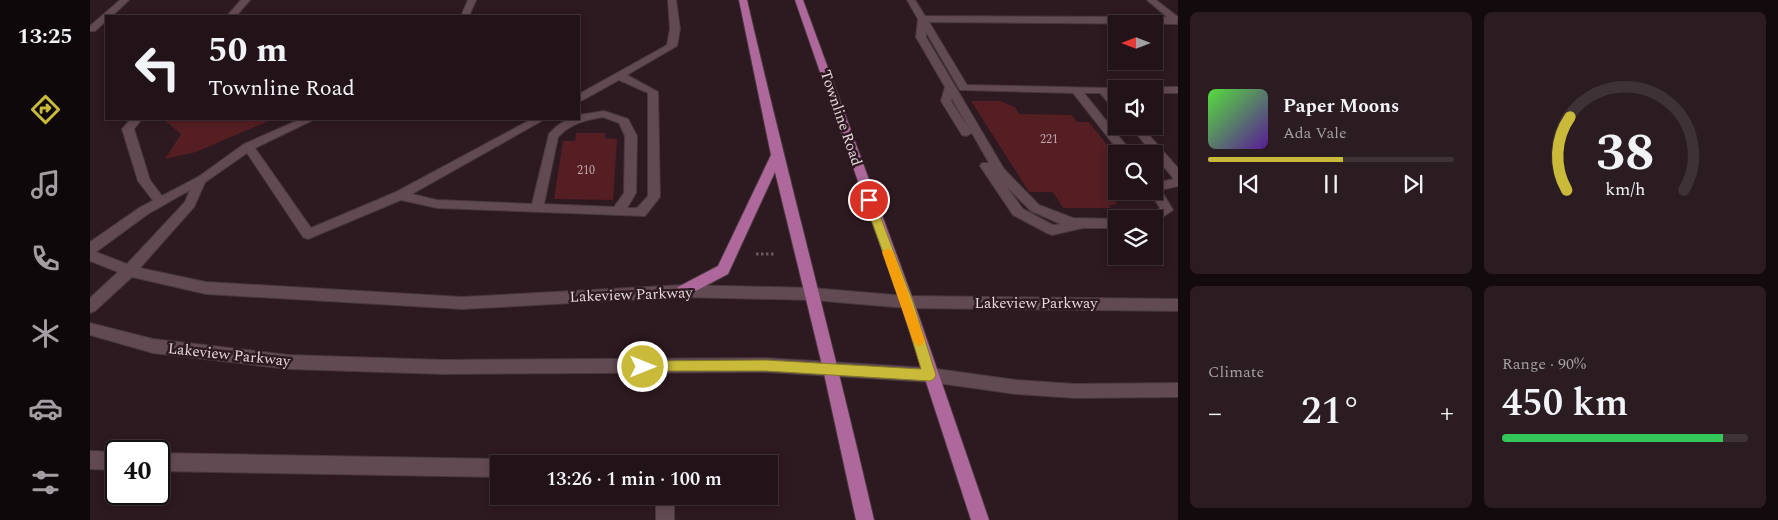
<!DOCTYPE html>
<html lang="en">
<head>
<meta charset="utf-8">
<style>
  body { margin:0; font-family:Spectral,serif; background:#2a1c21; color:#f1f3f6; height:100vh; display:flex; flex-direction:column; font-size:19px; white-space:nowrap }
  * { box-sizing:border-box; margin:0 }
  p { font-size:16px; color:#a29ea2 }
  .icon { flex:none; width:28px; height:28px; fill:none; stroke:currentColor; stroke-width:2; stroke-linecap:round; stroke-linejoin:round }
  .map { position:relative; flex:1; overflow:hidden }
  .drawer { display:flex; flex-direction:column; gap:12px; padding:12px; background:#130a0d; width:600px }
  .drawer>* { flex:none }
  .hud { position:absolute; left:15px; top:15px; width:475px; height:105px; border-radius:0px; box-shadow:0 2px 8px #0003,0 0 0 1px #3f3237; background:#221318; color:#f1f3f6; overflow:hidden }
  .needle { width:32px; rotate:270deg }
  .controls { position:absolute; left:1018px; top:15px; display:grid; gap:10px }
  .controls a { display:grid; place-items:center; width:55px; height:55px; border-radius:0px; background:#221318; box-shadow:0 2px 8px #0003,0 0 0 1px #3f3237; font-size:25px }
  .speed { position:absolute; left:15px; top:440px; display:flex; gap:10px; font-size:25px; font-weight:700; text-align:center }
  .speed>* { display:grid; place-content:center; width:65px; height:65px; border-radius:50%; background:#221318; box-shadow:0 2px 8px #0003,0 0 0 1px #3f3237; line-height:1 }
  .speed .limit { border:2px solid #111; border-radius:8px; background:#fff; color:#111 }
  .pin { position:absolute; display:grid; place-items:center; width:42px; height:42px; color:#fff; margin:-21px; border:2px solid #fff; border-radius:50%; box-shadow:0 1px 5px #0007 }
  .me { position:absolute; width:55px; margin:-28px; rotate:90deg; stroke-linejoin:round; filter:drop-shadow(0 0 4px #0008) }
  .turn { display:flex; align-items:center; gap:18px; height:105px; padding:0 20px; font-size:22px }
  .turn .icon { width:65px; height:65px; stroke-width:2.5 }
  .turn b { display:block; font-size:35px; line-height:42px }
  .big { font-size:38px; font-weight:600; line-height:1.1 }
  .drawer .card { flex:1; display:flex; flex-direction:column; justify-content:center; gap:8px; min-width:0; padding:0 18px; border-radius:8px; background:#2a1c21 }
  .drawer .dial { align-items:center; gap:0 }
  .dial svg { height:130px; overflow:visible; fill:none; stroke:#3f3237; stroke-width:7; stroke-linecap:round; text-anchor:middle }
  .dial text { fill:#f1f3f6; stroke:none }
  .song { display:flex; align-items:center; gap:15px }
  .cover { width:60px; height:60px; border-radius:8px; background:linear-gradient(135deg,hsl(110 70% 55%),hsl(270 70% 35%)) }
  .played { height:5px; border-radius:2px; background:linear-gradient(90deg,#c9ba3a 55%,#3f3237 55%) }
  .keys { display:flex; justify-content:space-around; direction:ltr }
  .heat { display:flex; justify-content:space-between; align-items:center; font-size:28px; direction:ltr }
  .charge { height:8px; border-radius:4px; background:linear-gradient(90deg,#34c759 90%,#3f3237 0) }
  .drawer .tiles { flex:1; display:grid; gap:12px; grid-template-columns:repeat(2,1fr) }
  .trip { position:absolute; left:400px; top:455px; width:288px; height:50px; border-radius:0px; background:#221318; box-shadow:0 2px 8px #0003,0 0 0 1px #3f3237; font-weight:600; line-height:50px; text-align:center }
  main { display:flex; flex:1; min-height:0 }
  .dock { display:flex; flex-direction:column; width:90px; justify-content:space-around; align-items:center; background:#0e080a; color:#a29ea2 }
  .dock .icon { width:35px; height:35px }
  .dock .selected { color:#c9ba3a }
  .dock b { font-size:22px; color:#f1f3f6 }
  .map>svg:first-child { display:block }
  .building { fill:#541e23 }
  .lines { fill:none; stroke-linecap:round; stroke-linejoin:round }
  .service-casing { stroke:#47373d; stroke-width:2 }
  .tertiary-casing { stroke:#47373d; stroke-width:2 }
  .primary-casing { stroke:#47373d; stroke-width:2 }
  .path { stroke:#6c5960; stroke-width:3; stroke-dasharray:2.5 2.5; stroke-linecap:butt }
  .service { fill:#624a52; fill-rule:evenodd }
  .tertiary { fill:#624a52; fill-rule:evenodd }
  .primary { fill:#ae689b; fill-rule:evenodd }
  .route { fill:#c9ba3a; stroke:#837926 }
  .slow { fill:#f59e0b }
  .labels { text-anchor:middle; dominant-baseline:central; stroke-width:5; stroke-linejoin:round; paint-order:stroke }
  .number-label { font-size:12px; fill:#c2aaae }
  .street-label { font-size:15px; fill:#e7d8dd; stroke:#2d1920 }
</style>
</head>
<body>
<main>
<nav class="dock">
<b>13:25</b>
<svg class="icon selected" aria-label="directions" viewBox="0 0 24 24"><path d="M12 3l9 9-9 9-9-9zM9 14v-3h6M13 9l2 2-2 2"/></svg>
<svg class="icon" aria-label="music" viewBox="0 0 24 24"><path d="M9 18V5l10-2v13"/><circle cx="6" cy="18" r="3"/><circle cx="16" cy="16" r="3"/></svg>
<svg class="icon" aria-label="phone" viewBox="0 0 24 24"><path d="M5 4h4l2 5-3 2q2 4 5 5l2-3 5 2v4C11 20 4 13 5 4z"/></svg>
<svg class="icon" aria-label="climate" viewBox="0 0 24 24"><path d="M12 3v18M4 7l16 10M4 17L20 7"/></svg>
<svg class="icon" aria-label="car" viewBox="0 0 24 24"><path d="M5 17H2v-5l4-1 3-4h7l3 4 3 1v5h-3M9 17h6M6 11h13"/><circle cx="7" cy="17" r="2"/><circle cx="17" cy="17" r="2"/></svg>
<svg class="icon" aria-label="filters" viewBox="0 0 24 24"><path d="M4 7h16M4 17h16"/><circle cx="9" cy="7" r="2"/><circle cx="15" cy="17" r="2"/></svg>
</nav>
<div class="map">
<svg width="1088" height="520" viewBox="0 0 1088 520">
  <rect width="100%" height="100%" fill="#2d1920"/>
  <path class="building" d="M 881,101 L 910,101 L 925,107 L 929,114 L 982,115 L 987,122 L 999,122 L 1026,156 L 1026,205 L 1019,205 L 1021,208 L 973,208 L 963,192 L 939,192 Z
    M 73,119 L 183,119 L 106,152 L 75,159 L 91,134 Z
    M 486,133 L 515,133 L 515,138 L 527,139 L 523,200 L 464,199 L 473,141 L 485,141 Z"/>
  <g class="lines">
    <g class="service-casing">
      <path id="service" d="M 30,0 L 39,0 L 22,16 L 16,16 L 16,21 L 5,31 L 0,31 L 0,26 Z
        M 151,0 L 160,0 L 146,16 L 137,16 Z
        M 378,0 L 386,0 L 379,16 L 371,16 Z
        M 578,0 L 586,0 L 590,29 L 587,46 L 537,75 L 568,92 L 570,197 L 555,216 L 347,208 L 311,200 L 218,239 L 213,237 L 157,153 L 114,183 L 110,184 L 104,180 L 154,144 L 211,119 L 225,119 L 165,148 L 221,228 L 306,192 L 442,119 L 455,119 L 322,194 L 347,200 L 442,204 L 459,134 C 468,124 475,119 489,119 L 489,115 L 514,111 L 538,119 L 547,136 L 546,193 L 537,208 L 547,208 L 558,196 L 558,93 L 529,80 L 493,100 L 489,101 L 489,94 L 577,45 L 580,29 ZM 513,117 L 529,123 L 535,136 L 534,193 L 524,207 L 454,204 L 468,137 C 481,123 496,120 513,117 Z
        M 817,0 L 825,0 L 835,16 L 1077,17 L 1057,0 L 1066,0 L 1088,17 L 1087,24 L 839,22 L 877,85 L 1017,88 L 1026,99 L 1026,108 L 1022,107 L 1010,93 L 994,93 L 1043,154 L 1031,154 L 983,93 L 870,90 L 836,32 L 836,37 L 914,169 L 949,205 L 983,218 L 1027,219 L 1026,228 L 993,228 L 962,235 L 957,233 L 923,215 L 890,166 L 892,163 L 899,163 L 882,133 L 876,136 L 872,135 L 851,101 L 855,87 L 826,37 L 828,19 ZM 862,99 L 881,132 L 861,101 ZM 916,186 L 941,211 L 971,224 L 963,225 L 933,209 Z
        M 1064,87 L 1088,87 L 1088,93 L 1064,93 L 1064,89 L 1060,89 Z
        M 41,119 L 52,119 L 44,129 L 60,180 L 75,200 L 73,203 L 65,203 L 48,181 L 32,129 Z
        M 1040,126 L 1051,126 L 1088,168 L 1088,186 L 1071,190 L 1083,210 L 1064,223 L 1064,219 L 1055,219 L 1070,208 L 1059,191 L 1064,191 L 1064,183 L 1084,179 Z
        M 0,451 L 26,452 L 26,470 L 0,469 Z
        M 69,453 L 409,459 L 416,464 L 409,464 L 409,477 L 69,471 Z
        M 566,496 L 584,496 L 584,520 L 566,520 Z"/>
    </g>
    <g class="tertiary-casing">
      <path id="tertiary" d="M 110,176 L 116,180 L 104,207 L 50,268 L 116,282 L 372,297 L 593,285 L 722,288 L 817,296 L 1088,299 L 1088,311 L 817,308 L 722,300 L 593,297 L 372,309 L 116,294 L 42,277 L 5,311 L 0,313 L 0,298 L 28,272 L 0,261 L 0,242 L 49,208 ZM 100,190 L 95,202 L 37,264 L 6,252 L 58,214 Z
        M 0,323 L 63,339 L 199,355 L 354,360 L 676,358 L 840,368 L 926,380 L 985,384 L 1088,383 L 1088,397 L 985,398 L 926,394 L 840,382 L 676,372 L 354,374 L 199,369 L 63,353 L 0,335 Z"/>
    </g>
    <g class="primary-casing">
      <path id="primary" d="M 649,0 L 657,0 C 697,174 744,346 784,520 L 766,520 L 733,369 L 685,172 L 638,274 L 598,295 L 588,295 L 586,291 L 588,287 L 628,266 L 681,155 Z
        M 705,0 L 713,0 L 824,302 L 899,520 L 881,520 L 810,302 Z"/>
    </g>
    <path class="path" d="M 666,254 L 685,254"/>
    <use href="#service" class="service"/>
    <use href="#tertiary" class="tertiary"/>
    <use href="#primary" class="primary"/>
  </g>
  <path class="route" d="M 779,196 L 784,200 L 823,302 L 846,375 L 844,379 L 840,381 L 676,371 L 549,371 L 547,367 L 549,363 L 553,361 L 676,360 L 831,369 L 811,302 L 774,200 Z"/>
  <path class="slow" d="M 797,248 L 803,252 L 835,341 L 829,347 L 823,341 L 792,252 Z"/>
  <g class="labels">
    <g class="number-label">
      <text x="959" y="139">221</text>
      <text x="496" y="170">210</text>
    </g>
    <g class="street-label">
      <text transform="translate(751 118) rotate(71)">Townline Road</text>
      <text transform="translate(541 295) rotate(-2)">Lakeview Parkway</text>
      <text x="946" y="303">Lakeview Parkway</text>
      <text transform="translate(139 355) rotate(6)">Lakeview Parkway</text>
    </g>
  </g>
</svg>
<div class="controls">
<a><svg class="needle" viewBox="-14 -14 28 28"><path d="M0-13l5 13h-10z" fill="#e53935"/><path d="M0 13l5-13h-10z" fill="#a29ea2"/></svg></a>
<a><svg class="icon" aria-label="sound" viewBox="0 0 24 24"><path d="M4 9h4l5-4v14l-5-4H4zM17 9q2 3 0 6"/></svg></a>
<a><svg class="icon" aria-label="search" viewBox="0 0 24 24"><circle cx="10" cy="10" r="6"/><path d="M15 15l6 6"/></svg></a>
<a><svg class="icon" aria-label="layers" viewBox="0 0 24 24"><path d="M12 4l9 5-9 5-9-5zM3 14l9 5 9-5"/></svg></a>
</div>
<div class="speed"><div class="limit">40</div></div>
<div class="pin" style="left:779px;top:200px;background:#d93025"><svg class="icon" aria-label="arrive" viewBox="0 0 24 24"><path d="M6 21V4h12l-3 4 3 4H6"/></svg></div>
<svg class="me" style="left:553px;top:367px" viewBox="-20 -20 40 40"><circle r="17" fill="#c9ba3a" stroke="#fff" stroke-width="3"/><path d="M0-11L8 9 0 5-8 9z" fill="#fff"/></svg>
<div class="trip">13:26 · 1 min · 100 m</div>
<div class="hud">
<div class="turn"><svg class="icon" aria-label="left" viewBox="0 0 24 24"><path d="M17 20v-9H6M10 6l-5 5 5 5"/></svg><div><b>50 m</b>Townline Road</div></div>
</div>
</div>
<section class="drawer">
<div class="tiles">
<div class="card">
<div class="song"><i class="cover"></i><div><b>Paper Moons</b><p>Ada Vale</p></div></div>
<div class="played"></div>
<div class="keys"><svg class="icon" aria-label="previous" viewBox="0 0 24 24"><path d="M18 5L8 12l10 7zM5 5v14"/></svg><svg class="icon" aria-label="pause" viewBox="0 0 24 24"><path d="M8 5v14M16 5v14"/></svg><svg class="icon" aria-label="next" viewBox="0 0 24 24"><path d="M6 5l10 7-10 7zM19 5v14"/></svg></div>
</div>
<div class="card dial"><svg viewBox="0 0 100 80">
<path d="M14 69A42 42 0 1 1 86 69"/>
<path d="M14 69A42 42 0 0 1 16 24" stroke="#c9ba3a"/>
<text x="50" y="56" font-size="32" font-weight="700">38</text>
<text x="50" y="72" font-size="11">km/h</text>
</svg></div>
<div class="card"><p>Climate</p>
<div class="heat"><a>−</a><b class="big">21°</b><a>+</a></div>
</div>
<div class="card"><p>Range · 90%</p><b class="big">450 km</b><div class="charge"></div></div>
</div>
</section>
</main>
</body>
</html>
